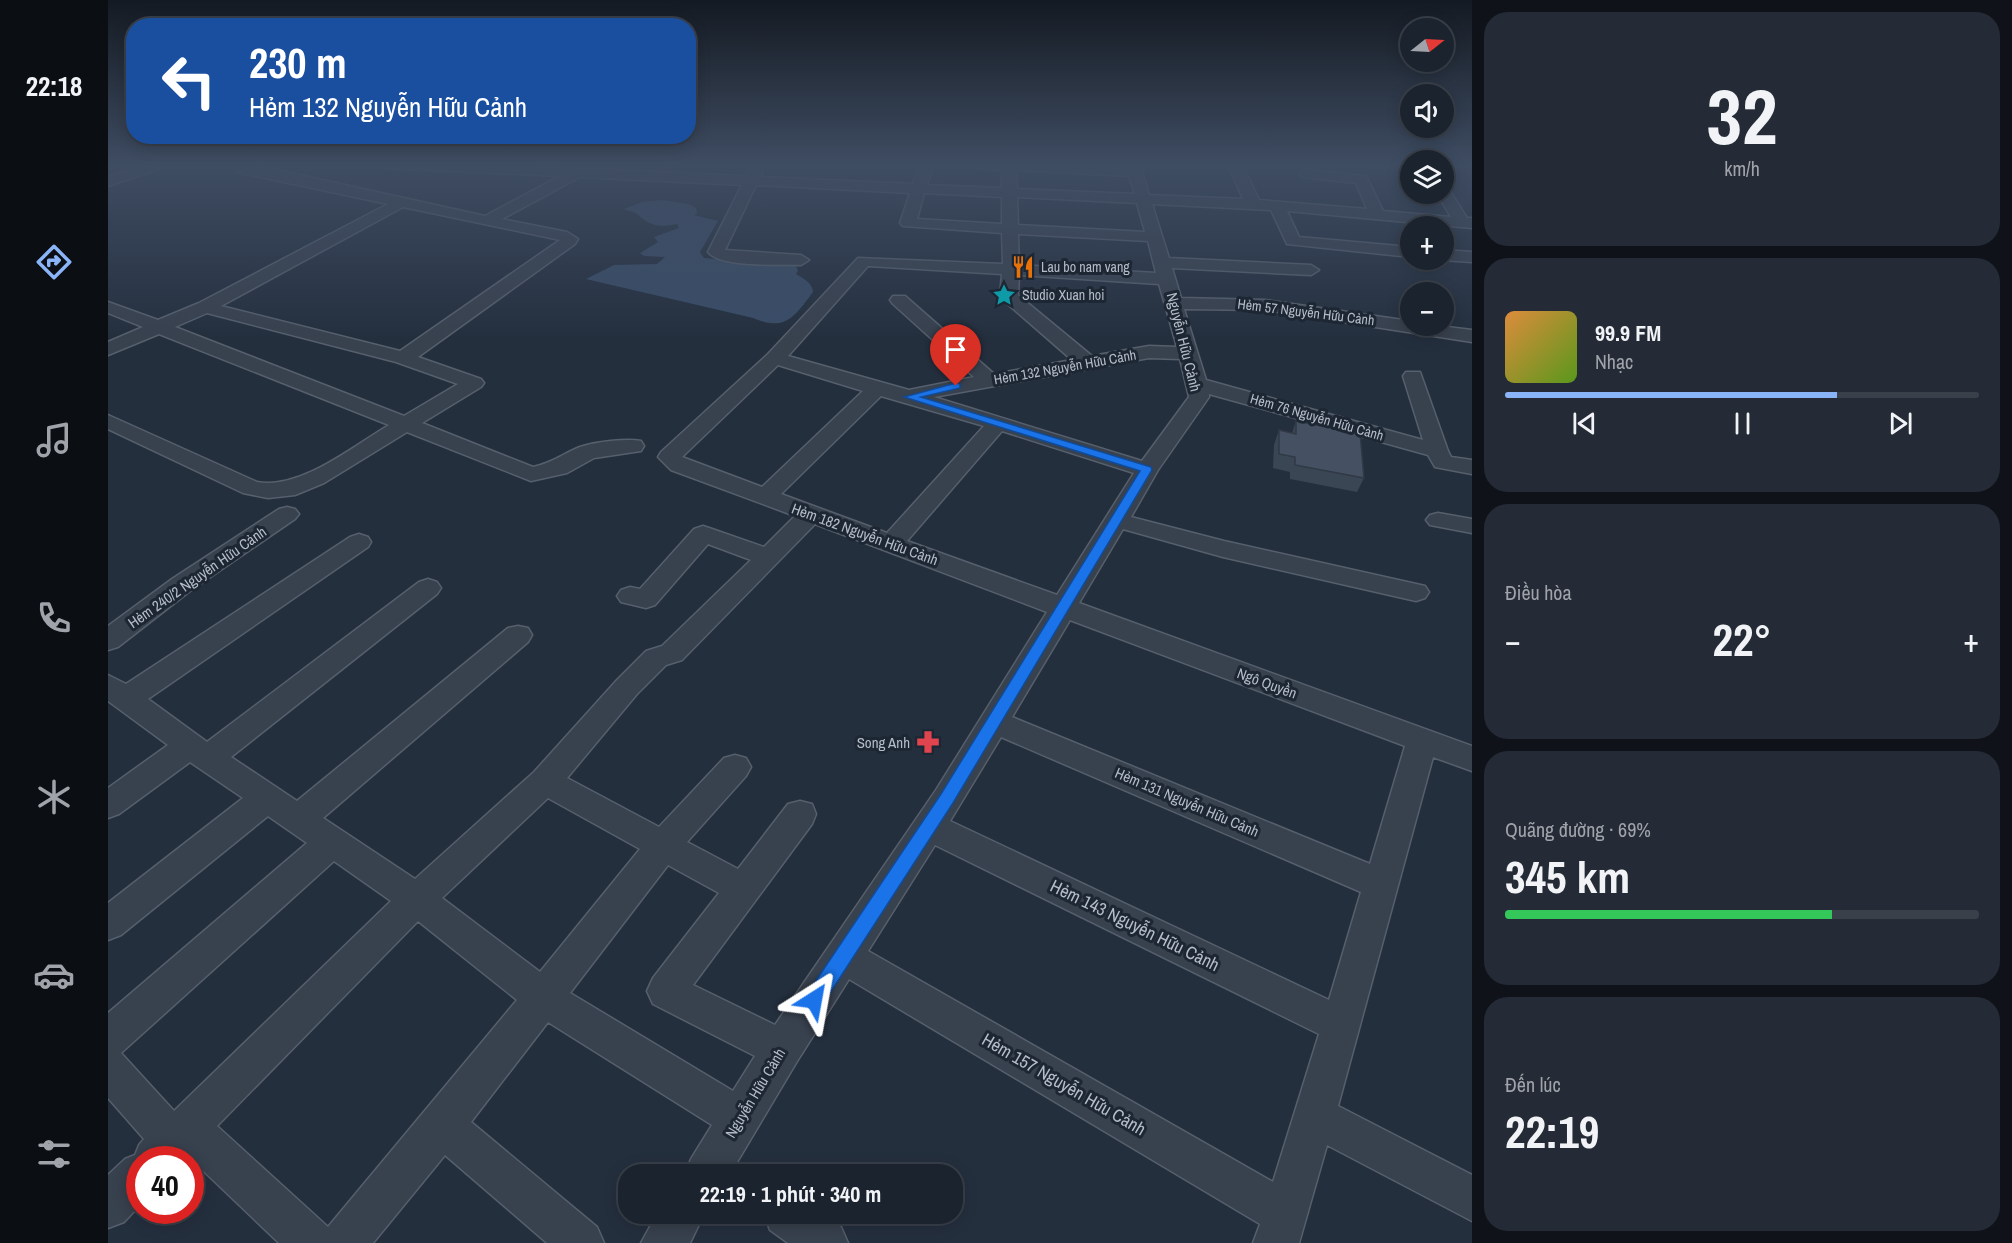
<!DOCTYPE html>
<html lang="vi">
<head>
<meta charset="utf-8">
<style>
  body { margin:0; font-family:"Archivo Narrow",sans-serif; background:#242b36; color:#f1f3f6; height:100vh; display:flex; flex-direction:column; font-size:22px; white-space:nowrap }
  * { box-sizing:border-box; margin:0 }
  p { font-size:20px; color:#a0a4aa }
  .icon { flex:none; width:33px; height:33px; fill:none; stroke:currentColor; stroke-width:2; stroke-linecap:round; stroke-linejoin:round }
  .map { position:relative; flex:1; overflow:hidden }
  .details { display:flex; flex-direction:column; gap:12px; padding:12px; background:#0f1319; width:540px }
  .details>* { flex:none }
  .top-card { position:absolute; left:18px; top:18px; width:570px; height:126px; border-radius:24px; box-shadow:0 3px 15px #0003,0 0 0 2px #39404a; background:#1a4fa0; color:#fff; overflow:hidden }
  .needle { width:39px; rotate:72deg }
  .tools { position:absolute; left:1292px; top:18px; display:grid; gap:12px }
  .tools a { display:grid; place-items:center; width:54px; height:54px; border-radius:50%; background:#1b232e; box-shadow:0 3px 15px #0003,0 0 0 2px #39404a; font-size:30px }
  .speed { position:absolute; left:18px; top:1146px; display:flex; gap:12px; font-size:30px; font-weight:700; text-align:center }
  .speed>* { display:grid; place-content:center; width:78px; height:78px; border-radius:50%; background:#1b232e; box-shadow:0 3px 15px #0003,0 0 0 2px #39404a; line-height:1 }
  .speed .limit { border:9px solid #d22; background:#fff; color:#111 }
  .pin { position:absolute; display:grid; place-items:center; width:51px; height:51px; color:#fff; margin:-62px -26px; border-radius:50% 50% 50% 0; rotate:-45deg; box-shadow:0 0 6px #0007 }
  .pin .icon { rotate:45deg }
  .me { position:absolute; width:66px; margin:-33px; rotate:34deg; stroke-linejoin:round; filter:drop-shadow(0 0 4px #0008) }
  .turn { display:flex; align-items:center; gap:21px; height:126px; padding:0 24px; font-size:27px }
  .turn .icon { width:78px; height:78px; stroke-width:2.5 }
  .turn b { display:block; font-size:42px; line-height:51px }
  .big { font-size:45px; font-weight:800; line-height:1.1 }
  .details .card { flex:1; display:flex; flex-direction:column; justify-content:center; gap:9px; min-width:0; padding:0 21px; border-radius:24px; background:#242b36 }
  .details .dial { align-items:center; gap:0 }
  .dial b { font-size:78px; line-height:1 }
  .song { display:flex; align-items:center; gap:18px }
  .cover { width:72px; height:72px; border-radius:9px; background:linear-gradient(135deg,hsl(30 70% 55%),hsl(90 70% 35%)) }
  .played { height:6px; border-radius:3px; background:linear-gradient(90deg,#8ab4f8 70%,#39404a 70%) }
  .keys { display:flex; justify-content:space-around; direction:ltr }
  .heat { display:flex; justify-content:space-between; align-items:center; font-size:33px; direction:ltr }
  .charge { height:9px; border-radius:4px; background:linear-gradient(90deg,#34c759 69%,#39404a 0) }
  .trip { position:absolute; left:510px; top:1164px; width:345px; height:60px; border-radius:24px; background:#1b232e; box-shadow:0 3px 15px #0003,0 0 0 2px #39404a; font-weight:800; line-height:60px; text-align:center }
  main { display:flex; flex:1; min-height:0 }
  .tabs { display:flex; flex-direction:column; width:108px; justify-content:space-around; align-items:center; background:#0b0e12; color:#a0a4aa }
  .tabs .icon { width:42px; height:42px }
  .tabs .selected { color:#8ab4f8 }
  .tabs b { font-size:27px; color:#f1f3f6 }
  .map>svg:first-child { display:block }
  .water { fill:#394c67 }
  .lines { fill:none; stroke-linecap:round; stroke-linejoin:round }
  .minor-casing { stroke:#565f6c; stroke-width:3 }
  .minor { fill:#38414e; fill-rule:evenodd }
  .wall { fill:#3b4654 }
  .building { fill:#455162; stroke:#303945; stroke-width:1.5 }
  .route { fill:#1a73e8; stroke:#114b97; stroke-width:1.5 }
  .labels { text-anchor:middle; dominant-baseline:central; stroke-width:6; stroke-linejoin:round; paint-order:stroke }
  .far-poi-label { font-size:14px; fill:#b4bcc9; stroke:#1d2633; text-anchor:start }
  .far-street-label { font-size:14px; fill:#b4bcc9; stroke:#1d2633 }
  .street-label { font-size:15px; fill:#b4bcc9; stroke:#1d2633 }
  .poi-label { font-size:15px; fill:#b4bcc9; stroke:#1d2633; text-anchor:end }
  .near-street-label { font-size:18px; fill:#b4bcc9; stroke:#1d2633 }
</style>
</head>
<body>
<main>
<nav class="tabs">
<b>22:18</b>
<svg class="icon selected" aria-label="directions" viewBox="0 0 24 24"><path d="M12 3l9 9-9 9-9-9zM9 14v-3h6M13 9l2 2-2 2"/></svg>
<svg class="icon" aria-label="music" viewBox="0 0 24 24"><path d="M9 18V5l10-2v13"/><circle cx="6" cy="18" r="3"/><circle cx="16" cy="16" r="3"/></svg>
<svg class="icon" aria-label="phone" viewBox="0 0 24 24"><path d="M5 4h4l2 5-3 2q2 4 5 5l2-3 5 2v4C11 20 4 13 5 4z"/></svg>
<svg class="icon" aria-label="climate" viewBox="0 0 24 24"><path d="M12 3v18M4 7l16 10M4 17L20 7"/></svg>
<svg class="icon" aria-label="car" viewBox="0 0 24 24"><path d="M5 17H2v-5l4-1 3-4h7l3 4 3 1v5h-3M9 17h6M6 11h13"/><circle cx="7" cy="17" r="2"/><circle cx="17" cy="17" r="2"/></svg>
<svg class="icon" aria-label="filters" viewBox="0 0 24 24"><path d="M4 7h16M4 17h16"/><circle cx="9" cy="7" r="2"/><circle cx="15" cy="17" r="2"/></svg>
</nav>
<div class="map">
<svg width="1364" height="1243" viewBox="0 0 1364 1243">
  <rect width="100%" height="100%" fill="#242f3e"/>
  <path class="water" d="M 554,200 L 581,204 L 588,208 L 589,213 L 586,215 L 610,221 L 592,252 L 596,258 L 688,266 L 690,271 L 688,274 C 696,279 704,282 705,292 C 686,317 678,332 645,318 L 478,279 L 506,265 L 549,264 L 557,257 L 536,256 L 532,253 L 550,242 L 546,237 L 571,228 L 569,224 C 550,228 543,226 529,214 C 525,211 520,211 516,209 L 534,202 Z"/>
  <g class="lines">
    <g class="minor-casing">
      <path id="minor" d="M 39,164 L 59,164 L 57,167 L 0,186 L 0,177 Z
        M 128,164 L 142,164 L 377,216 L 452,176 L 277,168 L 270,164 L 368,164 L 638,176 L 645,164 L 657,164 L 652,177 L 805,184 L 811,164 L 825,164 L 819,185 L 894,188 L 894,170 L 865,168 L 858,164 L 951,164 L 1019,167 L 1018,164 L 1032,164 L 1041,195 L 1135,199 L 1120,164 L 1134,164 L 1151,200 L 1259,209 L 1248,183 L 1194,177 L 1192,174 L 1199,170 L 1258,176 L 1275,211 L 1343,217 L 1329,194 L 1335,194 L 1335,187 L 1340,188 L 1359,218 L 1364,218 L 1364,228 L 1179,211 L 1191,237 L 1302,247 L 1302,257 L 1179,244 L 1163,210 L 1044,204 L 1061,258 L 1203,265 L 1211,270 L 1203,275 L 1064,268 L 1073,298 L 1157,300 L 1302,321 L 1302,326 L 1331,326 L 1364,330 L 1364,342 L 1157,310 L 1076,309 L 1098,380 L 1315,440 L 1295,376 L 1298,372 L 1312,372 L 1340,451 L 1343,457 L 1364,460 L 1364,474 L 1327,467 L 1320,455 L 1101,394 L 1101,397 L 1050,470 L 1023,517 L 1116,541 L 1317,586 L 1321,592 L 1317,598 L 1308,601 L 1115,557 L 1015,529 L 971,603 L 1364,746 L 1364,771 L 1325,757 L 1230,1106 L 1364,1175 L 1364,1221 L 1219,1145 L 1191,1243 L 1145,1243 L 1152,1224 L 741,979 L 688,1063 L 622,1174 L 577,1174 L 583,1159 L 604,1125 L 440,1022 L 363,1122 L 489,1227 L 496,1243 L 439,1243 L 337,1155 L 265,1243 L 171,1243 L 83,1159 L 32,1160 L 32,1205 L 16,1222 L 0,1228 L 0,1175 L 17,1159 L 27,1155 L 31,1145 L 36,1139 L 0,1098 L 0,1013 L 199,843 L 160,816 L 13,935 L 0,940 L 0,903 L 135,798 L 82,762 L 11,814 L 0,818 L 0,788 L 60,745 L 0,701 L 0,675 L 18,684 L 242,537 L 251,534 L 260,537 L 263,542 L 260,547 L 40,699 L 99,742 L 311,582 L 320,579 L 329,582 L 333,588 L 329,594 L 123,757 L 189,801 L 400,628 L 410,626 L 420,628 L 424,635 L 420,642 L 215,818 L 307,879 L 426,772 L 509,680 L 538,651 L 554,646 L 643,560 L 600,544 L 547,605 L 538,608 L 513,602 L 509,596 L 513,590 L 522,587 L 532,589 L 586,529 L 595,526 L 604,529 L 656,547 L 687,516 L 563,470 L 550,457 L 553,452 L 660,354 L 750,258 L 895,264 L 894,233 L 795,226 L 792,223 L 802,193 L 648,185 L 617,250 L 693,255 L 701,260 L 693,265 C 672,264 613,268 600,252 L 634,185 L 472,177 L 394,219 L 459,232 L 470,239 L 467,244 L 310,357 L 373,379 L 376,383 L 373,387 L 314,423 L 425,467 C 447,462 454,454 472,447 C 486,442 519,438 533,441 L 536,446 L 533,451 L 486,458 L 459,473 L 423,481 L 299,432 L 216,483 L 187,495 L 160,498 L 135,493 L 0,429 L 0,415 L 149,482 C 192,490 244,447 281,425 L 51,334 L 0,355 L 0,342 L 35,327 L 0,313 L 0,302 L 50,320 L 91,303 L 280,204 L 128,172 L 126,169 ZM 908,170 L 1021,176 L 1027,194 L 909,189 ZM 816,193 L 894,197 L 894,224 L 809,219 ZM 909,197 L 1029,203 L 1037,232 L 910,225 ZM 295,207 L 452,240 L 292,351 L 113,306 ZM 910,234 L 1040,241 L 1048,273 L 911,265 ZM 760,266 L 894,274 L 892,296 L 895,300 L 964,360 L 886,374 L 797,296 L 785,296 L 782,300 L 785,304 L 866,377 L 801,390 L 680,356 ZM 911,275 L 1051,284 L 1069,347 L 1041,346 L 984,356 L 910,295 ZM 99,313 L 288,362 L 350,384 L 296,416 L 67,327 ZM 1041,358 L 1072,359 L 1081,397 L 1034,461 L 826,397 ZM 670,365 L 755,391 L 654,487 L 574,457 ZM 773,396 L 876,426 L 779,533 L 673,494 ZM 894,431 L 1026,473 L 949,595 L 799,541 ZM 707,524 L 939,612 L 828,790 L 667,1025 L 585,985 L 704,824 L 708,814 L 704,804 L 692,801 L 680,804 L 630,869 L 579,842 L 638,776 L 643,767 L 638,758 L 627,755 L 616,758 L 551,827 L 459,778 L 529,694 L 558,665 L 574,660 ZM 962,620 L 1297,746 L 1262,864 L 904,717 ZM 893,737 L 1253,892 L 1221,1000 L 842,821 ZM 440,798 L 532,849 L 432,972 L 334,898 ZM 827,845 L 1211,1034 L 1165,1182 L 760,951 ZM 226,861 L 283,901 L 66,1111 L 13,1053 ZM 560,865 L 611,893 L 545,978 L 539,991 L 545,1004 L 647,1056 L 625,1091 L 462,993 ZM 310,921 L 409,1000 L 220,1227 L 109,1126 Z
        M 1335,250 L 1364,252 L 1364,262 L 1333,260 Z
        M 179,507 L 187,509 L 191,514 L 187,519 L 82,591 L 10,647 L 0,650 L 0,626 L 64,579 L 171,509 Z
        M 1330,513 L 1364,519 L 1364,533 L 1322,525 L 1318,520 L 1322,515 Z
        M 549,1214 L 596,1214 L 582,1243 L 533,1243 Z
        M 656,1214 L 714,1214 L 733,1227 L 740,1243 L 680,1243 L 662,1230 Z"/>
    </g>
    <use href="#minor" class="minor"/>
  </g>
  <path class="wall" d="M 1188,421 L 1256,478 L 1249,492 L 1182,479 L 1182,472 L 1165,468 L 1166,445 L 1171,430 L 1184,433 Z"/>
  <path class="building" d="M 1188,421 L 1252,433 L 1256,478 L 1187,465 L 1187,457 L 1171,454 L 1171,430 L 1188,434 Z"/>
  <linearGradient id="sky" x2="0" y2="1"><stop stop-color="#141a22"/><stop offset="0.49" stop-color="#3f4d63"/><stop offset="1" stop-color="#3f4d63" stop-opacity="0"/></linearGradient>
  <rect width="1364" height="338" fill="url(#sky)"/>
  <path class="route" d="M 848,383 L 852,384 L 852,388 L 813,397 L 1043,467 L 1044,470 L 845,803 L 713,1007 L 706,1009 L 699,1007 L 696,1000 L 699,994 L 833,794 L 1032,471 L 796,397 Z"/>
  <defs>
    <g id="restaurant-bare" transform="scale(1.8)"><path d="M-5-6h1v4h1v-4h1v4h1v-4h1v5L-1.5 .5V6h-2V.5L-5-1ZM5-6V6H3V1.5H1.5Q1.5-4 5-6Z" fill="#e8710a" stroke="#1d2633" stroke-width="2.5" paint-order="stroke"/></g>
    <g id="sight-bare" transform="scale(1.8)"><path d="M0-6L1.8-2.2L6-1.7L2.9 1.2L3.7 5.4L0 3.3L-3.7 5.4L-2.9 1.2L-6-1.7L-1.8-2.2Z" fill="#0f9aa8" stroke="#1d2633" stroke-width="2.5" paint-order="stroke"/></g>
    <g id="pharmacy-bare" transform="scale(1.8)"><path d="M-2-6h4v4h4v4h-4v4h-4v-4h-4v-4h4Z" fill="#e0444e" stroke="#1d2633" stroke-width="2.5" paint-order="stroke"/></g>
  </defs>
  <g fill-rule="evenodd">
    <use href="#restaurant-bare" x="915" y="267"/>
    <use href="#sight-bare" x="896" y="295"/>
    <use href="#pharmacy-bare" x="820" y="742"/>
  </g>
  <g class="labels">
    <g class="far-poi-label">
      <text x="933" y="267">Lau bo nam vang</text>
      <text x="914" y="295">Studio Xuan hoi</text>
    </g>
    <g class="far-street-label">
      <text transform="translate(1198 312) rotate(7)">Hẻm 57 Nguyễn Hữu Cảnh</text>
      <text transform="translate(957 367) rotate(-10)">Hẻm 132 Nguyễn Hữu Cảnh</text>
      <text transform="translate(1209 417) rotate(16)">Hẻm 76 Nguyễn Hữu Cảnh</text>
    </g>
    <g class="street-label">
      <text transform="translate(1076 342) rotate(76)">Nguyễn Hữu Cảnh</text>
      <text transform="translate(757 534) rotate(20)">Hẻm 182 Nguyễn Hữu Cảnh</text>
      <text transform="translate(89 577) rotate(-35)">Hẻm 240/2 Nguyễn Hữu Cảnh</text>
      <text transform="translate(1159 683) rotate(20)">Ngô Quyền</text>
      <text transform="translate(1079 802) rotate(23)">Hẻm 131 Nguyễn Hữu Cảnh</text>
      <text transform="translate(647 1093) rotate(-59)">Nguyễn Hữu Cảnh</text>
    </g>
    <g class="poi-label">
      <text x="802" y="742">Song Anh</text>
    </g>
    <g class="near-street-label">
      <text transform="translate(1027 925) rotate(26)">Hẻm 143 Nguyễn Hữu Cảnh</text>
      <text transform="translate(956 1084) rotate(30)">Hẻm 157 Nguyễn Hữu Cảnh</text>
    </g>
  </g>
</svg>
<div class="tools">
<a><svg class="needle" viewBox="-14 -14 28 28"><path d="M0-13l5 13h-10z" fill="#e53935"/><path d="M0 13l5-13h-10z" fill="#a0a4aa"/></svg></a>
<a><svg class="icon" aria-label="sound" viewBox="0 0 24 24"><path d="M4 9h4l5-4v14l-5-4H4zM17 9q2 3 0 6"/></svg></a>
<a><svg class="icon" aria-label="layers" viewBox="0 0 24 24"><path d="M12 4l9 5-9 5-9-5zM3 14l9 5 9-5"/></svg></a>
<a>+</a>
<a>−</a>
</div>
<div class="speed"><div class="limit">40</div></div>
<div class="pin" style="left:848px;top:386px;background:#d93025"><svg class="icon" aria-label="arrive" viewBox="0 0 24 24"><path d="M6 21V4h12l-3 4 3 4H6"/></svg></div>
<svg class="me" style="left:706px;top:1000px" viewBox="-20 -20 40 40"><path d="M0-17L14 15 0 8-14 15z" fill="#1a73e8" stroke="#fff" stroke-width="4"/></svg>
<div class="trip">22:19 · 1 phút · 340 m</div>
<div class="top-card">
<div class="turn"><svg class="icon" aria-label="left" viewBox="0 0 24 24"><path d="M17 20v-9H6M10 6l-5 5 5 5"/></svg><div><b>230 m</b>Hẻm 132 Nguyễn Hữu Cảnh</div></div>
</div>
</div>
<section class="details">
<div class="card dial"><b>32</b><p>km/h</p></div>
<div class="card">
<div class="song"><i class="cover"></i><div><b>99.9 FM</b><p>Nhạc</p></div></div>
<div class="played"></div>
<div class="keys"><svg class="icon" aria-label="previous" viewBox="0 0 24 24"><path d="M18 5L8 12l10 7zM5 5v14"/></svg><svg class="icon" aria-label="pause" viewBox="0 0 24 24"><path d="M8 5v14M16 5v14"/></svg><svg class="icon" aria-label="next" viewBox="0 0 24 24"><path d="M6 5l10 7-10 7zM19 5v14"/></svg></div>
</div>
<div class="card"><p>Điều hòa</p>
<div class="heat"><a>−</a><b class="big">22°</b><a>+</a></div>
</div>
<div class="card"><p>Quãng đường · 69%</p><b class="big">345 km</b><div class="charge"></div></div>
<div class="card"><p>Đến lúc</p><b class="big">22:19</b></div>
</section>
</main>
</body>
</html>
